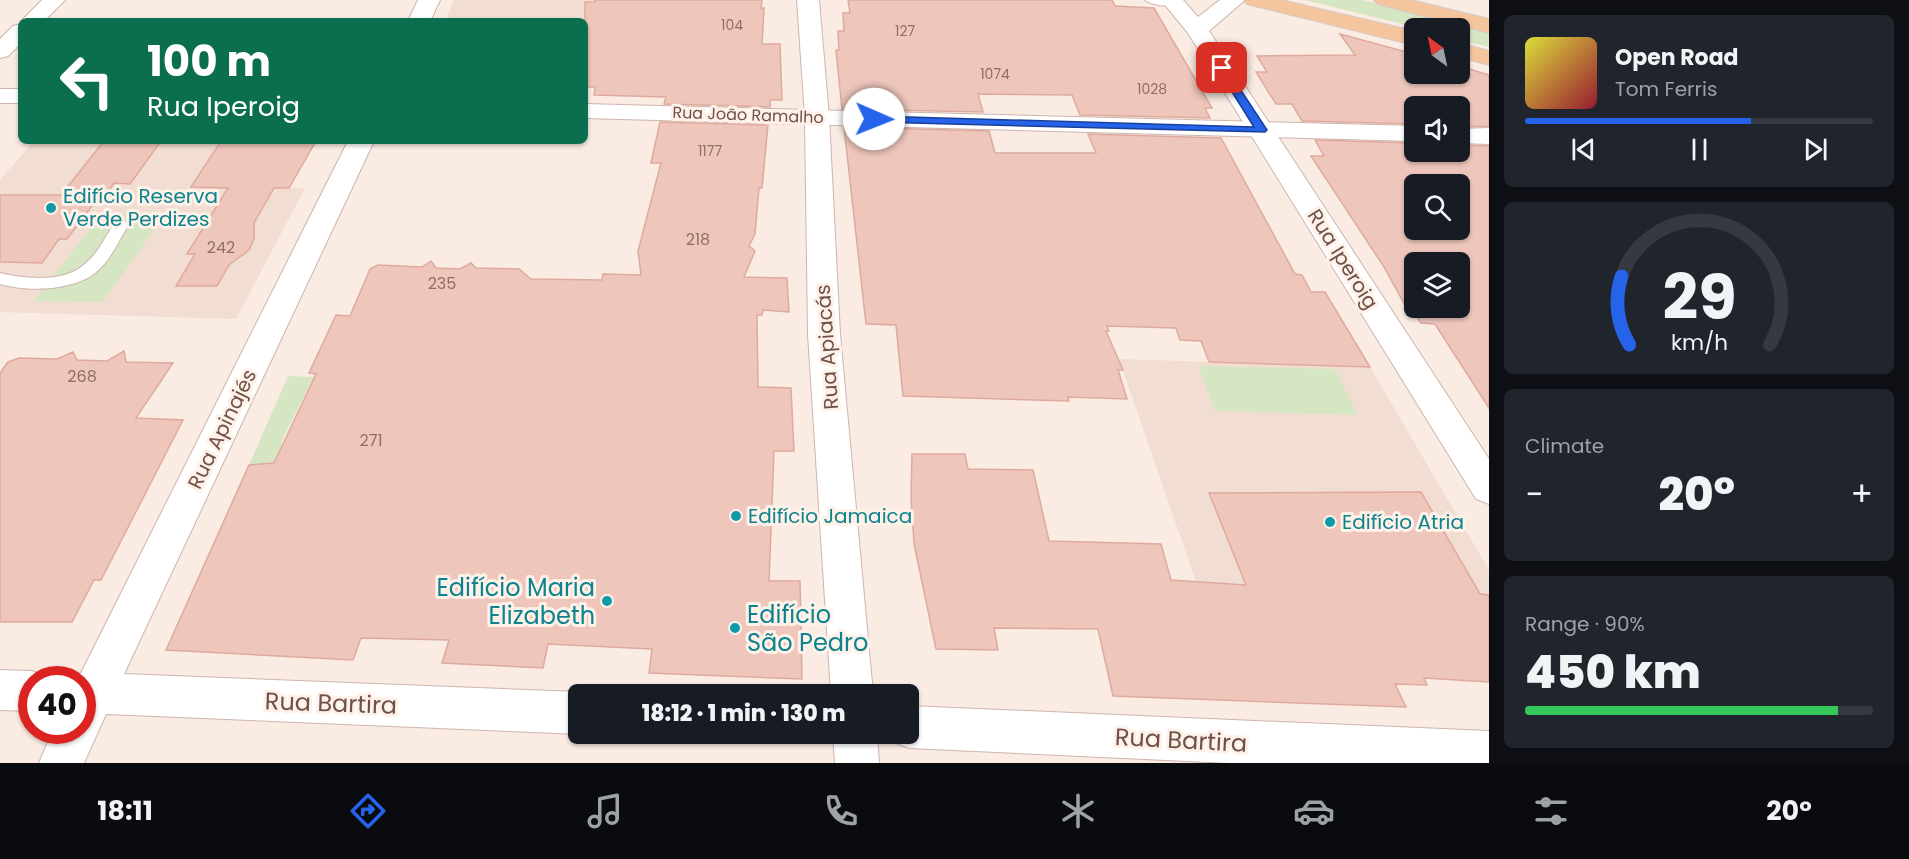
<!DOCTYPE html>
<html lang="en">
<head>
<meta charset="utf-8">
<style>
  body { margin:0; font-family:Poppins,sans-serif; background:#20242c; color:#f1f3f6; height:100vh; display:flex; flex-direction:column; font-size:22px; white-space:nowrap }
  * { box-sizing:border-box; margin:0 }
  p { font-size:20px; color:#9ea1a6 }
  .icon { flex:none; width:33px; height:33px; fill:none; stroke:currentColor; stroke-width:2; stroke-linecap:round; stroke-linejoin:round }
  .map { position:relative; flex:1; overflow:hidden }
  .details { display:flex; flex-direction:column; gap:15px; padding:15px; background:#0d0f14; width:420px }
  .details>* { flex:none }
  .banner { position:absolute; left:18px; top:18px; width:570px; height:126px; border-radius:9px; box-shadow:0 2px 4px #0004; background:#0b6e4f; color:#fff; overflow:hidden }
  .needle { width:39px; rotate:327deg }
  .controls { position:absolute; left:1404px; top:18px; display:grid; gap:12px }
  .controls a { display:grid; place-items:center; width:66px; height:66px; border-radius:9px; background:#171b24; box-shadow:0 2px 4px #0004; font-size:30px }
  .speed { position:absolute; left:18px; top:666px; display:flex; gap:12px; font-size:30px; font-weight:700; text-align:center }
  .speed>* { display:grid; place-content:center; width:78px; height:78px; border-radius:50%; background:#171b24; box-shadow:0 2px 4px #0004; line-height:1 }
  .speed .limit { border:9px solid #d22; background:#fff; color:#111 }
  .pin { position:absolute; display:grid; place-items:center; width:51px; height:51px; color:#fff; margin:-26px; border-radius:12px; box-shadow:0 3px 9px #0006 }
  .me { position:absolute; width:66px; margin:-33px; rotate:91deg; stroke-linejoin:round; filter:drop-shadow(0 0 4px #0008) }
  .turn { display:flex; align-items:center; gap:21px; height:126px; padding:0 30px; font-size:27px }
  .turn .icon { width:78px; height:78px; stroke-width:2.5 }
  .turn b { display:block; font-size:42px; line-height:51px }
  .big { font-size:45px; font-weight:800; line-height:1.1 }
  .details .card { flex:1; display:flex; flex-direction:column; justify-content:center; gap:9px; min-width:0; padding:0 21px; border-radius:9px; background:#20242c }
  .details .dial { align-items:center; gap:0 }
  .dial svg { height:156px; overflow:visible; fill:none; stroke:#363941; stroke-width:7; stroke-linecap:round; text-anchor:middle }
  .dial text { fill:#f1f3f6; stroke:none }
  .song { display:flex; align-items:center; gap:18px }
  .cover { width:72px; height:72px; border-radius:9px; background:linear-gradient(135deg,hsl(60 70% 55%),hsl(350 70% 35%)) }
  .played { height:6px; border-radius:3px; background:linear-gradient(90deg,#2563eb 65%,#363941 65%) }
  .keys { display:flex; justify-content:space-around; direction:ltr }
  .heat { display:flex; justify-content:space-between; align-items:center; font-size:33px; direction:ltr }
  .charge { height:9px; border-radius:4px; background:linear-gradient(90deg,#34c759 90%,#363941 0) }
  .trip { position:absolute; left:568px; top:684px; width:351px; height:60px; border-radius:9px; background:#171b24; box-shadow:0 2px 4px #0004; font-weight:800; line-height:60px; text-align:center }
  .tabs { display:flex; height:96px; justify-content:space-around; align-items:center; background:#090b0e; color:#9ea1a6 }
  .tabs .icon { width:42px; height:42px }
  .tabs .active { color:#2563eb }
  .tabs b { font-size:27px; color:#f1f3f6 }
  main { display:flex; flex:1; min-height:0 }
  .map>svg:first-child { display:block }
  .residential { fill:#f1ddd1 }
  .green { fill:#d7e6c2 }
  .building { fill:#eec6bc; stroke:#dfaa9d; stroke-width:1.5; fill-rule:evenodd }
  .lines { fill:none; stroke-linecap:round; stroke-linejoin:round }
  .service-casing { stroke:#cdb5ad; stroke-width:2 }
  .minor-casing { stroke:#cdb5ad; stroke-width:2 }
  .tertiary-casing { stroke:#cdb5ad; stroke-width:2 }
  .primary-casing { stroke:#d4cbc9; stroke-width:2 }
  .service { fill:#fff; fill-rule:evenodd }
  .minor { fill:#fff; fill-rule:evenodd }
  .tertiary { fill:#fff; fill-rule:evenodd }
  .primary { fill:#f5c59e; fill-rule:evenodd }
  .route { fill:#2563eb; stroke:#184099; stroke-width:1.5 }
  .culture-dot { fill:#0f9aa8; stroke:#fef1e8; stroke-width:2 }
  .labels { text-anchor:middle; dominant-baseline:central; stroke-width:6; stroke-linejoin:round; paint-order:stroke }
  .far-number-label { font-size:14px; fill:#906e66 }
  .far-street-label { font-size:16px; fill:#70514a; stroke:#fef1e8 }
  .number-label { font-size:16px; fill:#906e66 }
  .culture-label { font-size:20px; fill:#0d838f; stroke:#fef1e8; text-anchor:start }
  .street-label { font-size:20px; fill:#70514a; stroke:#fef1e8 }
  .near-culture-label { font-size:24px; fill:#0d838f; stroke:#fef1e8; text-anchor:end }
  .near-street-label { font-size:24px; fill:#70514a; stroke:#fef1e8 }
</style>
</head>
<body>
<main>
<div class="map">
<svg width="1489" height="763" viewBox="0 0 1489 763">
  <rect width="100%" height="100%" fill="#faece2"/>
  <path class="residential" d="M 454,0 L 616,0 L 585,21 L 446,20 Z
    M 34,141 L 221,141 L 192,187 L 305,188 L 236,319 L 0,312 L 0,180 Z
    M 1119,359 L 1370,367 L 1489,570 L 1489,595 L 1196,582 Z"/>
  <path class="green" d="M 1305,0 L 1363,0 L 1489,31 L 1489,47 L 1460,40 L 1460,28 L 1418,28 Z
    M 102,213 L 165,214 L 103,302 L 34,301 Z
    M 1198,366 L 1335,369 L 1358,415 L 1215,411 Z
    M 288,376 L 314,377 L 283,438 L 276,463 L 249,465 Z"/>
  <path class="building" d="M 595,0 L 762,0 L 761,8 L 764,8 L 762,44 L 780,44 L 782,100 L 770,100 L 770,107 L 664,104 L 666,97 L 594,95 L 595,87 L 585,87 L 585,2 L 595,2 Z
    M 848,0 L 1112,0 L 1115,6 L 1154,8 L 1212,108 L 1205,108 L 1210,118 L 1080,115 L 1072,95 L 978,94 L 983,112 L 842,109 L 836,50 L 839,50 L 838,31 L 844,31 L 843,13 L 850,13 Z
    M 1340,34 L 1414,54 L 1414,74 L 1460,74 L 1460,66 L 1489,75 L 1489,126 L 1460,127 L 1460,106 L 1414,106 L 1414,124 L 1302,121 L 1292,104 L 1276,104 L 1256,72 L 1267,72 L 1257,56 L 1355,55 Z
    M 660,122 L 768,125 L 762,188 L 759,188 L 755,234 L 749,246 L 755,251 L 744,277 L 787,278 L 789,312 L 763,310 L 762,315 L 757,315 L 758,387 L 791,388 L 794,451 L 774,451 L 769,581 L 800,581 L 802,679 L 649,673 L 652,649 L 548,644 L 543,668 L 442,663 L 449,640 L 361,638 L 353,660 L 166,650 L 249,465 L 274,463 L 316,374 L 309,373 L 336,315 L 350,316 L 370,269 L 378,265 L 422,267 L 431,261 L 436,268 L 460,269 L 471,263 L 476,268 L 519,269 L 531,279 L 602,280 L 603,274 L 641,275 L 638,251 L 661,163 L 651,163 Z
    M 844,127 L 989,131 L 995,153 L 1096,153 L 1088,134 L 1221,138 L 1295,274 L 1302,275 L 1311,292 L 1325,292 L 1370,367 L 1209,362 L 1201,341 L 1180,340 L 1176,328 L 1107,326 L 1109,331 L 1106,331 L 1123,370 L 1118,370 L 1127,399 L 1068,397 L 1069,401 L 903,396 L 896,325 L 866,324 Z
    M 1315,140 L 1414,143 L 1414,152 L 1460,152 L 1460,145 L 1489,146 L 1489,408 L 1435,324 L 1421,323 L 1410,307 L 1406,307 L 1384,267 L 1311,156 L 1324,156 ZM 1414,184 L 1460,184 L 1460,230 L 1414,230 ZM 1414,262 L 1460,262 L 1460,308 L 1414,308 Z
    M 104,141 L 161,141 L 130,184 L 114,183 L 104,198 L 98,198 L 67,239 L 59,239 L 42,263 L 0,262 L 0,195 L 61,195 Z
    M 221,141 L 316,141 L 289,188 L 274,188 L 254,223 L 254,239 L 249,250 L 229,265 L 217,286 L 176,286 L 195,254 L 187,254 L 228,188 L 191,187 Z
    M 124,351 L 126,362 L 173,363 L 136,418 L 183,420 L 101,580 L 94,580 L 72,622 L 0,622 L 0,373 L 8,362 L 19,358 L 57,359 L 73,352 L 77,360 L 107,361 Z
    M 912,454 L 965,454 L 968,469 L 1033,470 L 1049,541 L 1161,544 L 1171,580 L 1246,585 L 1209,493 L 1421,492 L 1480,594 L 1489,595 L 1489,682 L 1424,678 L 1427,685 L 1395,684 L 1406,707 L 1113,696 L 1098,629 L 994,628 L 998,650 L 936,649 L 914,544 L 911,497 Z"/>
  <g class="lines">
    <g class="service-casing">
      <path id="service" d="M 1145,0 L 1178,0 L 1180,2 C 1172,8 1153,6 1145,0 Z
        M 121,219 L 129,224 C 119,240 110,262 95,273 C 72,291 26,292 0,284 L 0,273 C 25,279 66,283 86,263 C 99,252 106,235 116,221 Z"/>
    </g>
    <g class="minor-casing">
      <path id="minor" d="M 42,0 L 65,0 L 44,21 L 21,21 Z
        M 418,0 L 440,0 L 430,21 L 408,21 Z
        M 797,0 L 819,0 L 829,117 L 840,334 L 873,694 L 831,694 L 808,334 L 805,117 Z
        M 1161,0 L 1183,0 L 1198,17 L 1220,0 L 1245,0 L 1209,31 L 1489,459 L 1489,504 L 1476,499 L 1188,33 Z
        M 21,24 L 21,43 L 8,56 L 0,58 L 0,39 L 13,26 Z
        M 833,734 L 877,734 L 879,763 L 835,763 Z"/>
    </g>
    <g class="tertiary-casing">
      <path id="tertiary" d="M 0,89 L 21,89 L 21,103 L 0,103 Z
        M 585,104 L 1414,126 L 1414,141 L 585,118 Z
        M 1489,128 L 1489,144 L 1460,143 L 1460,129 Z
        M 348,141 L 374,141 L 124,674 L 579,692 L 585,694 L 579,694 L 580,734 L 106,714 L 84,763 L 39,763 L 53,730 L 82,730 L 82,680 L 67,679 L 81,673 Z
        M 0,670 L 32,671 L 47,677 L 48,680 L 32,680 L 32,711 L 0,710 Z
        M 909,706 L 1489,731 L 1489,763 L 1230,763 L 909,748 L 894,742 L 890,734 L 909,734 Z"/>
    </g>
    <g class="primary-casing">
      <path id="primary" d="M 1243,0 L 1281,0 L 1414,31 L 1414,45 L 1247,4 Z
        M 1374,0 L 1411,0 L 1489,19 L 1489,33 L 1378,4 Z
        M 1460,43 L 1489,51 L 1489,65 L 1460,57 Z"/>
    </g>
    <use href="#service" class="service"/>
    <use href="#minor" class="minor"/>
    <use href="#tertiary" class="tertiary"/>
    <use href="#primary" class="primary"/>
  </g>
  <path class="route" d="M 1218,66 L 1225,66 L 1267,130 L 1265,132 L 874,122 L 869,119 L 874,116 L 1254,127 L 1217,68 Z"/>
  <g class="culture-dot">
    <circle cx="51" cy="208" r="6"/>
    <circle cx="736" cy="516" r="6"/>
    <circle cx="1330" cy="522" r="6"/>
    <circle cx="607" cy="601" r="6"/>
    <circle cx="735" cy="628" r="6"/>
  </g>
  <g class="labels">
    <g class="far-number-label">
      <text x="732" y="25">104</text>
      <text x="905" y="31">127</text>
      <text x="995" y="74">1074</text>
      <text x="1152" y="89">1028</text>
      <text x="710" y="151">1177</text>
    </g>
    <g class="far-street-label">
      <text transform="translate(748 115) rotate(2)">Rua João Ramalho</text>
    </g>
    <g class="number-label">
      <text x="698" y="239">218</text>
      <text x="221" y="247">242</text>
      <text x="442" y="283">235</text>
      <text x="82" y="376">268</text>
      <text x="371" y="440">271</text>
    </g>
    <g class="culture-label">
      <text x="63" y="196">Edifício Reserva<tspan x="63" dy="23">Verde Perdizes</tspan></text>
      <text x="748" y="516">Edifício Jamaica</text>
      <text x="1342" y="522">Edifício Atria</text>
    </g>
    <g class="street-label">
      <text transform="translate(1343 259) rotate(58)">Rua Iperoig</text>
      <text transform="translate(827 347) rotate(-94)">Rua Apiacás</text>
      <text transform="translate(222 429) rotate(-64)">Rua Apinajés</text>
    </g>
    <g class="near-culture-label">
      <text x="595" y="587">Edifício Maria<tspan x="595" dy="28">Elizabeth</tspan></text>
      <text x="747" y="614" text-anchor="start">Edifício<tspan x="747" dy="28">São Pedro</tspan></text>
    </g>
    <g class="near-street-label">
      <text transform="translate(331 703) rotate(2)">Rua Bartira</text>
      <text transform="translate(1181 740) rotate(3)">Rua Bartira</text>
    </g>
  </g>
</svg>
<div class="controls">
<a><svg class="needle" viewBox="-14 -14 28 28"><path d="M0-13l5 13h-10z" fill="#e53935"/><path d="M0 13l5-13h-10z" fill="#9ea1a6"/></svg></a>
<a><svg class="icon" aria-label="sound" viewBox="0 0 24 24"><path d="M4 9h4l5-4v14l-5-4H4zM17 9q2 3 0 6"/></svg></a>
<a><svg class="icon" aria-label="search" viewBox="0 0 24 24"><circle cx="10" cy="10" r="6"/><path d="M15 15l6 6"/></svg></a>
<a><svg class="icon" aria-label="layers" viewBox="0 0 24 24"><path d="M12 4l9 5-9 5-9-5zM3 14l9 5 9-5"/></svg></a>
</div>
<div class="speed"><div class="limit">40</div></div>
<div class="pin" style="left:1222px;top:68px;background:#d93025"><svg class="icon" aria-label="arrive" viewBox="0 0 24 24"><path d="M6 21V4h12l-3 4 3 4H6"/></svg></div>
<svg class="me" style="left:874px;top:119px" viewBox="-20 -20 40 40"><circle r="19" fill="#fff"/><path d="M0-13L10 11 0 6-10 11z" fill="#2563eb"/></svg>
<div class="trip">18:12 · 1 min · 130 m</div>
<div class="banner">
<div class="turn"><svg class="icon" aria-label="left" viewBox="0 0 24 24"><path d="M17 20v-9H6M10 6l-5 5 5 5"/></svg><div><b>100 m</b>Rua Iperoig</div></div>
</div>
</div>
<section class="details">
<div class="card">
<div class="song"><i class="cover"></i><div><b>Open Road</b><p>Tom Ferris</p></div></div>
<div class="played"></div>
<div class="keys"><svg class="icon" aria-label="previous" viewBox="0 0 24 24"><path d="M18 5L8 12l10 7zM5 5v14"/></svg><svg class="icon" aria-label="pause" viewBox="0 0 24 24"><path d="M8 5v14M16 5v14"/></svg><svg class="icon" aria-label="next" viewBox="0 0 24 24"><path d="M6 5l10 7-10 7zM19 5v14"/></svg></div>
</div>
<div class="card dial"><svg viewBox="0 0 100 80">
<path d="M14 69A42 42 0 1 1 86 69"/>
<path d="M14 69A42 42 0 0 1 10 34" stroke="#2563eb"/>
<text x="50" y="56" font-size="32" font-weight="700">29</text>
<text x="50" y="72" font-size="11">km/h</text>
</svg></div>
<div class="card"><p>Climate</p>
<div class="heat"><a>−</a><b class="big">20°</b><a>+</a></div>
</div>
<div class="card"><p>Range · 90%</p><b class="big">450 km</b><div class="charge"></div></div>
</section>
</main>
<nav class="tabs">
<b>18:11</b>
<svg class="icon active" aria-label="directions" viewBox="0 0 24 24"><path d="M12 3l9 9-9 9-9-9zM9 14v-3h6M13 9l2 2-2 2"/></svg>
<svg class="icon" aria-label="music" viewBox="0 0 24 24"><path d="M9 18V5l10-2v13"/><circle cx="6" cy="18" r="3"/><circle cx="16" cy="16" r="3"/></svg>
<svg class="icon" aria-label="phone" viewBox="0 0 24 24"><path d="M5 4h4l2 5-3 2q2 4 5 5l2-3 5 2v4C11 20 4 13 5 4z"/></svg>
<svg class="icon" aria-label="climate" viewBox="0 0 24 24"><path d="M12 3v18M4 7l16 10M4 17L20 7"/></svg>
<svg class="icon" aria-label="car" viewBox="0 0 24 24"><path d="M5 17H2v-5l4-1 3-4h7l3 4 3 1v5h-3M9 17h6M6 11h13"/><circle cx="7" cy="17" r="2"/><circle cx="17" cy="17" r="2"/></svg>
<svg class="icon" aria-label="filters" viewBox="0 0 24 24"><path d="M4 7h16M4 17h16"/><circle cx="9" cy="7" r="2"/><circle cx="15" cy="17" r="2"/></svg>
<b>20°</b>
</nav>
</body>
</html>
